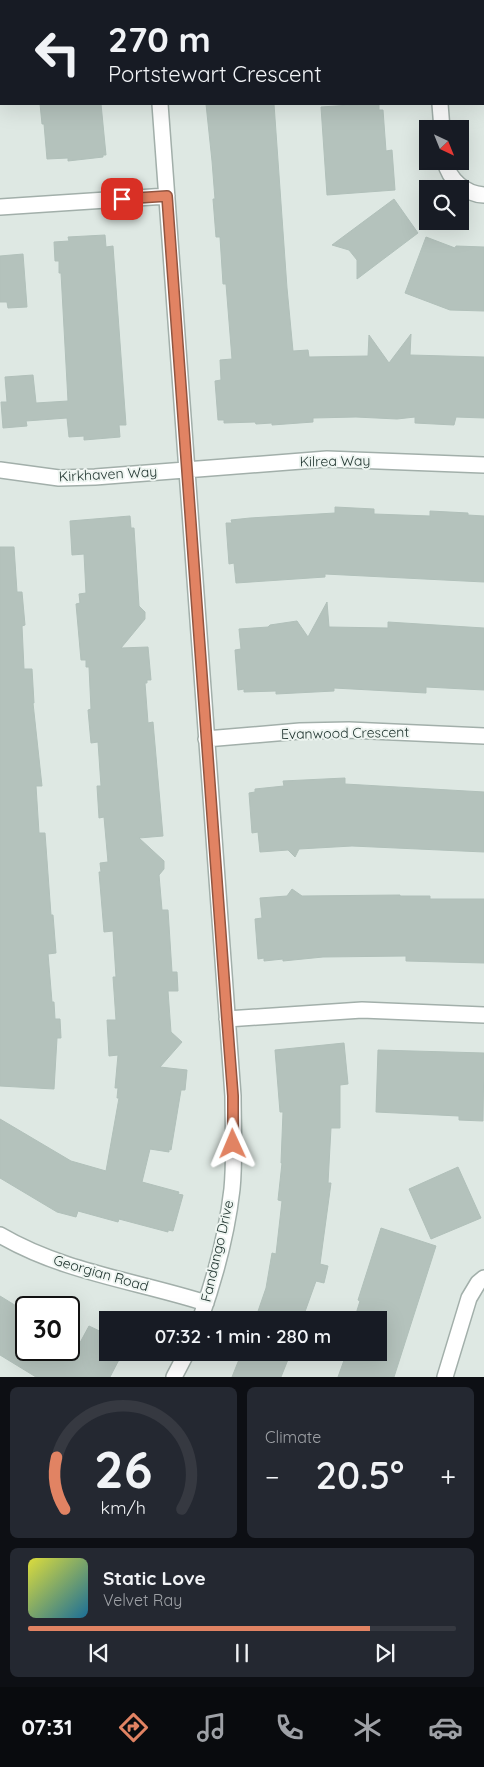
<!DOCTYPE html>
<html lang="en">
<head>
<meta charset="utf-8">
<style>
  body { margin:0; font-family:Quicksand,sans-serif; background:#242831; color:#f1f3f6; height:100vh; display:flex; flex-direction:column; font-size:19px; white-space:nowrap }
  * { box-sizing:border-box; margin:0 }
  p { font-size:16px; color:#9ea1a6 }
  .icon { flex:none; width:28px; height:28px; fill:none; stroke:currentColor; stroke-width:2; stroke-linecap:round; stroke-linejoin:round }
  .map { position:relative; height:1377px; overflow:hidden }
  .panel { display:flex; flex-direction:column; gap:10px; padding:10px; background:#0d0f14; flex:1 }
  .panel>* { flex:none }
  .hud { position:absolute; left:0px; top:0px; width:485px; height:105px; box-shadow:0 5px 20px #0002; background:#171b24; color:#f1f3f6; overflow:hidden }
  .needle { width:32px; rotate:137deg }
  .controls { position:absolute; left:419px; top:120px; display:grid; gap:10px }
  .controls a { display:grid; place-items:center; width:50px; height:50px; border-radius:0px; background:#171b24; box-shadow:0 5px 20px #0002; font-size:25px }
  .speed { position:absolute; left:15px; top:1296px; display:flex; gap:10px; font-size:25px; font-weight:700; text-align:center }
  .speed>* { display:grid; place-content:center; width:65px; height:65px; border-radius:50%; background:#171b24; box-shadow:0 5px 20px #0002; line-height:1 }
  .speed .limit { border:2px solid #111; border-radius:8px; background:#fff; color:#111 }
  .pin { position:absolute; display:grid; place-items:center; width:42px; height:42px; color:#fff; margin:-21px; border-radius:10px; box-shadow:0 2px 8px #0006 }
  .me { position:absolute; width:55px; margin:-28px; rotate:359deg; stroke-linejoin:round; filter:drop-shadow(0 0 4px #0008) }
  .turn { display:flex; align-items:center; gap:18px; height:105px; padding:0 25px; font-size:22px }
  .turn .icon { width:65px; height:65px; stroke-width:2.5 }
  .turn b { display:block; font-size:35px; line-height:42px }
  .big { font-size:38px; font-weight:600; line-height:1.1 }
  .panel .widget { flex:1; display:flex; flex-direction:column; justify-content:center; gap:8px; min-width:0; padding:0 18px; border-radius:8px; background:#242831 }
  .panel .dial { align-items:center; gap:0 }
  .dial svg { height:130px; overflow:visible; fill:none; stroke:#363941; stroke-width:7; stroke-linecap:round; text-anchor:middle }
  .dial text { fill:#f1f3f6; stroke:none }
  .song { display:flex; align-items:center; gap:15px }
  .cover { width:60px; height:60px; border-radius:8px; background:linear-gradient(135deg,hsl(60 70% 55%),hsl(200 70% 35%)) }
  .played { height:5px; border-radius:2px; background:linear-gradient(90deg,#e18363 80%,#363941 80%) }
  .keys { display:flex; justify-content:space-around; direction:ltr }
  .heat { display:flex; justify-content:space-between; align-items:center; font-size:28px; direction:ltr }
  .panel .tiles { flex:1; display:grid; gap:10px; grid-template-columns:1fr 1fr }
  .widget:last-child { grid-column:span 2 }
  .trip { position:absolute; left:99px; top:1311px; width:288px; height:50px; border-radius:0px; background:#171b24; box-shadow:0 5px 20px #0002; font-weight:600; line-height:50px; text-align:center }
  .menu { display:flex; height:80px; justify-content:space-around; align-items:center; background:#090b0e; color:#9ea1a6 }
  .menu .icon { width:35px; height:35px }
  .menu .current { color:#e18363 }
  .menu b { font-size:22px; color:#f1f3f6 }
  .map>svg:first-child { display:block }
  .building { fill:#b4c2bc; stroke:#b1c0ba }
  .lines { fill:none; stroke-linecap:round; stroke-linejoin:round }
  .minor-casing { stroke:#a2afaa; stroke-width:18 }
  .minor { stroke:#fff; stroke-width:15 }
  .route-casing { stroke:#925540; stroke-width:12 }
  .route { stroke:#e18363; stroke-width:9 }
  .labels { text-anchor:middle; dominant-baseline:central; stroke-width:4; stroke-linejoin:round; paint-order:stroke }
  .street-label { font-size:14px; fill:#213530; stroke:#eef5f1 }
</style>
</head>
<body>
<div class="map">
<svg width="484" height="1377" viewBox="0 0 484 1377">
  <rect width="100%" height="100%" fill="#dee8e3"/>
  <path class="building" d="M 40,104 L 101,104 L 106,155 L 103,155 L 103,157 L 68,161 L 68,158 L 47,159 L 44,124 L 42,124 Z
    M 206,104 L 274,104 L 287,288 L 293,351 L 308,350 L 309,357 L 368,356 L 369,335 L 389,363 L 411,334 L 410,355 L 484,357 L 484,418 L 456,417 L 454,425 L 415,423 L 415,417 L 397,419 L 356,417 L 313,418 L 313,422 L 272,425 L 272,423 L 256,424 L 255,422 L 224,423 L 224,420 L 218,420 L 215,381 L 221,380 L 220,360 L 232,359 L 226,284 L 223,284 L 220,237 L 216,237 L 213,199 L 215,199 L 212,161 Z
    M 365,104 L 379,104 L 379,110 L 383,110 L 386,151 L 392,150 L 395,190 L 327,195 L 321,107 Z
    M 394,199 L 418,233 L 357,279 L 357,260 L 349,250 L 332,245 Z
    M 105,235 L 106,247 L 113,246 L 126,425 L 119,425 L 120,437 L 84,440 L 84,436 L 69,437 L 67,418 L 26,421 L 27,426 L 3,428 L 1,402 L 7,402 L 5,377 L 33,375 L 36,403 L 68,401 L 61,273 L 59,273 L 59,261 L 55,261 L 54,242 L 69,241 L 68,237 Z
    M 426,237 L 455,248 L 456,246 L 484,247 L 484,311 L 450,310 L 405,293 Z
    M 23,254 L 27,307 L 8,308 L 7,302 L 0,302 L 0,256 Z
    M 335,507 L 374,509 L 374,514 L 430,516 L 430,511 L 468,513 L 468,515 L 484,516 L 484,582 L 325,574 L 325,577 L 236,583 L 234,563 L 229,564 L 226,523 L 232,523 L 231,520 L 250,518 L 335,513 Z
    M 130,516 L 131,528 L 134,528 L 139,606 L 145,612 L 145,619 L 121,648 L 148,647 L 151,680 L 147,680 L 147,683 L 145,683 L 148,723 L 153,722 L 163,836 L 139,838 L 164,861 L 164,869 L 159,875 L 162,910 L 168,910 L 172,972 L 177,972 L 178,991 L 168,991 L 171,1032 L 182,1042 L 160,1067 L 187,1070 L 185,1090 L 181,1090 L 171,1150 L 169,1149 L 169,1152 L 150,1149 L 142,1182 L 179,1192 L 178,1194 L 183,1195 L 173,1231 L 168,1230 L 168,1232 L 119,1219 L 118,1222 L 78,1211 L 76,1217 L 57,1212 L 0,1178 L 0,1119 L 71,1161 L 106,1171 L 119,1098 L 117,1098 L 118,1088 L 115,1088 L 118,1055 L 109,1056 L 107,1020 L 116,1020 L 113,977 L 116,977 L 113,931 L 104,932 L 99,872 L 101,872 L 100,863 L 108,862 L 104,817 L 99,818 L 97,786 L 101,786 L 98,742 L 91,743 L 88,710 L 91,709 L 89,667 L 86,667 L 86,660 L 81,660 L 76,604 L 80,603 L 79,594 L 86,593 L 84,554 L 72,555 L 70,521 Z
    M 0,547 L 14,547 L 17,592 L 22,592 L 25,625 L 22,626 L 24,669 L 32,669 L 34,703 L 33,703 L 42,786 L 36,786 L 39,833 L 45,833 L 51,915 L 53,915 L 56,953 L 48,954 L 52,1002 L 54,1002 L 55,1019 L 60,1019 L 61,1038 L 57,1038 L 54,1089 L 0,1086 Z
    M 327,602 L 329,627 L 388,628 L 388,622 L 484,628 L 484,690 L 426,687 L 426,693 L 334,688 L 334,691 L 276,694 L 276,691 L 244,692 L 244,689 L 238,690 L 235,650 L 241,649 L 239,629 L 268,627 L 270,625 L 297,621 L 308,637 Z
    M 345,778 L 345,784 L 484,792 L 484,852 L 352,846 L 299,849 L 295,857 L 288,850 L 260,852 L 258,832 L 252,833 L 249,793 L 255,792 L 255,789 L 284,786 L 283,781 Z
    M 292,889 L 302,896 L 400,895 L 400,896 L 430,896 L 430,899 L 484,899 L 484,963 L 406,961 L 406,956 L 323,957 L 283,961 L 283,959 L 264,961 L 264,958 L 258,959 L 255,919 L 262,918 L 260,898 L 287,896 Z
    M 344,1043 L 348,1084 L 340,1085 L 340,1128 L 331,1128 L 328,1183 L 331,1183 L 320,1264 L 328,1266 L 324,1283 L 316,1281 L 302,1320 L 255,1320 L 266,1288 L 272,1253 L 276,1254 L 282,1201 L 278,1200 L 282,1163 L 281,1163 L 283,1112 L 280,1112 L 275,1050 Z
    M 378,1050 L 484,1053 L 483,1121 L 459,1120 L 459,1116 L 376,1112 Z
    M 458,1167 L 481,1218 L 431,1239 L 409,1189 Z
    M 381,1228 L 436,1246 L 394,1377 L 338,1377 L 347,1352 L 378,1352 L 378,1320 L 354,1320 L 360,1301 L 358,1300 Z
    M 0,1296 L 26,1312 L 26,1350 L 76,1350 L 89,1326 L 108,1335 L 108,1352 L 123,1352 L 110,1377 L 36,1377 L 0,1355 Z
    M 242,1352 L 291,1352 L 281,1377 L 232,1377 Z"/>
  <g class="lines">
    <g class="minor-casing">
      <path id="minor" d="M 152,0 L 152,1
        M 433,0 L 433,1
        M 160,104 L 233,1096 C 233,1127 235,1158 232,1189 C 227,1233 215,1278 200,1320
        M 440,104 L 442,129
        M 445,161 C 449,180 465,194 484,195
        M 0,207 L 167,196
        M 0,470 L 59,478 L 95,477 L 327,459 L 484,465
        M 206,739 L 300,731 L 349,730 L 484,736
        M 227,1019 L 362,1010 L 484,1015
        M 0,1235 C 63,1272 137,1281 206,1303
        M 174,1377 L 187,1352
        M 445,1377 L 469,1298 L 478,1283 L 484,1278"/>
    </g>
    <use href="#minor" class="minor"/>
  </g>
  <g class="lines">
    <g class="route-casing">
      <path id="route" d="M 122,199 L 167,196 L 227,1019 L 233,1096 L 233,1144"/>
    </g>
    <use href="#route" class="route"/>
  </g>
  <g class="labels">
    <g class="street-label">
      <text transform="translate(335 461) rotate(-1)">Kilrea Way</text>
      <text transform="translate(108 474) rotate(-3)">Kirkhaven Way</text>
      <text transform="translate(345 733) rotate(-1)">Evanwood Crescent</text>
      <text transform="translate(217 1251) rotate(-77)">Fandango Drive</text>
      <text transform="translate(101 1273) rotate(16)">Georgian Road</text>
    </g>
  </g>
</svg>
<div class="controls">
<a><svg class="needle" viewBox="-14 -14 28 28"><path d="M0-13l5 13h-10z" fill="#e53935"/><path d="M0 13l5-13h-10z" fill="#9ea1a6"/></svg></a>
<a><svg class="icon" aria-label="search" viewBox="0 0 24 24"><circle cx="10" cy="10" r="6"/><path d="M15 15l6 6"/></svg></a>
</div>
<div class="speed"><div class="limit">30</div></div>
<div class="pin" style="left:122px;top:199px;background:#d93025"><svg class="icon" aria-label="arrive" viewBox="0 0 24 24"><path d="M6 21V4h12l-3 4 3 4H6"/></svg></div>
<svg class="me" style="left:233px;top:1144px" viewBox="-20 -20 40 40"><path d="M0-17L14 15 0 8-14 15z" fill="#e18363" stroke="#fff" stroke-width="4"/></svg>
<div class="trip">07:32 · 1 min · 280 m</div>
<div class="hud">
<div class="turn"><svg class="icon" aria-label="left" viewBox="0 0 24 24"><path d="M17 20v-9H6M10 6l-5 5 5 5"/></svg><div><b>270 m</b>Portstewart Crescent</div></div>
</div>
</div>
<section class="panel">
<div class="tiles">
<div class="widget dial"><svg viewBox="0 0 100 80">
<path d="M14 69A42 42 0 1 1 86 69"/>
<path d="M14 69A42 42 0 0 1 9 37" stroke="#e18363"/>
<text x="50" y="56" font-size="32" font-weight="700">26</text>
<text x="50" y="72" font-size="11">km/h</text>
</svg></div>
<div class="widget"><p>Climate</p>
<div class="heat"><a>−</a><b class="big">20.5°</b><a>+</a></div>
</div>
<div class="widget">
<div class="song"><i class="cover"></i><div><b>Static Love</b><p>Velvet Ray</p></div></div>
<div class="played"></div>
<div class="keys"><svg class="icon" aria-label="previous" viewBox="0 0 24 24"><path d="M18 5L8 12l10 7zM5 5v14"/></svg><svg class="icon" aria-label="pause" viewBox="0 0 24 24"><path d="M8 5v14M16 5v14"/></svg><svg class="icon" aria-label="next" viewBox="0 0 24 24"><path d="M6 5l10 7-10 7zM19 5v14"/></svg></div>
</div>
</div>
</section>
<nav class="menu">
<b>07:31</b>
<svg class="icon current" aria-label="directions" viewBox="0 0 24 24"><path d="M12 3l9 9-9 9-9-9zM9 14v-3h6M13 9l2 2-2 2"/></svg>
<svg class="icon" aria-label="music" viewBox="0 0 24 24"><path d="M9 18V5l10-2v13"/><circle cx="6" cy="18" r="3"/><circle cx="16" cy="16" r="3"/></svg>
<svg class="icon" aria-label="phone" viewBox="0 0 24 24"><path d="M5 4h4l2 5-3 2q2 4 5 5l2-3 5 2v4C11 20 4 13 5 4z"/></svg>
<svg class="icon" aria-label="climate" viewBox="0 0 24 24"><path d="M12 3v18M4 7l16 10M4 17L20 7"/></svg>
<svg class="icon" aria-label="car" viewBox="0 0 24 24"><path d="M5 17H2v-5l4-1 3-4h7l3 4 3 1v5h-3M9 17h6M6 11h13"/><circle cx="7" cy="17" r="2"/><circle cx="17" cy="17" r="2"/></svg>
</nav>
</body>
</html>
